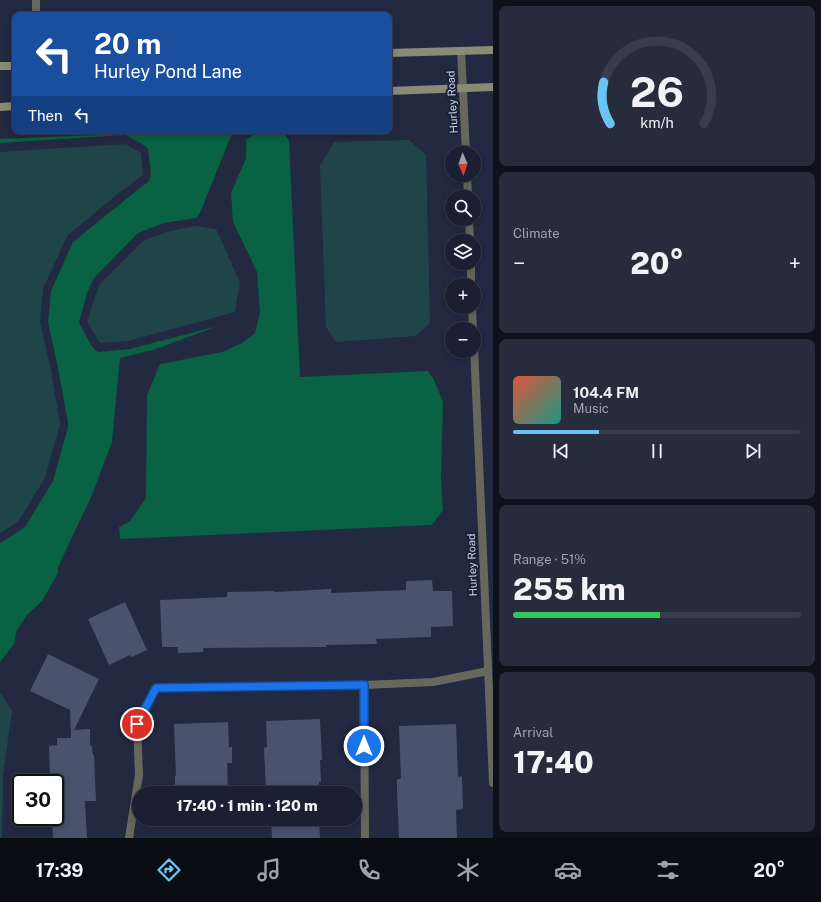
<!DOCTYPE html>
<html lang="en">
<head>
<meta charset="utf-8">
<style>
  body { margin:0; font-family:"Public Sans",sans-serif; background:#272c3d; color:#f1f3f6; height:100vh; display:flex; flex-direction:column; font-size:15px; white-space:nowrap }
  * { box-sizing:border-box; margin:0 }
  p { font-size:13px; color:#9fa2ab }
  .icon { flex:none; width:22px; height:22px; fill:none; stroke:currentColor; stroke-width:2; stroke-linecap:round; stroke-linejoin:round }
  .map { position:relative; flex:1; overflow:hidden }
  .details { display:flex; flex-direction:column; gap:6px; padding:6px; background:#0e111b; width:328px }
  .details>* { flex:none }
  .hud { position:absolute; left:12px; top:12px; width:380px; height:122px; border-radius:8px; box-shadow:0 2px 10px #0003,0 0 0 1px #383d4d; background:#1a4fa0; color:#fff; overflow:hidden }
  .needle { width:26px; rotate:178deg }
  .fabs { position:absolute; left:445px; top:146px; display:grid; gap:8px }
  .fabs a { display:grid; place-items:center; width:36px; height:36px; border-radius:50%; background:#1a1f31; box-shadow:0 2px 10px #0003,0 0 0 1px #383d4d; font-size:20px }
  .speed { position:absolute; left:12px; top:774px; display:flex; gap:8px; font-size:20px; font-weight:700; text-align:center }
  .speed>* { display:grid; place-content:center; width:52px; height:52px; border-radius:50%; background:#1a1f31; box-shadow:0 2px 10px #0003,0 0 0 1px #383d4d; line-height:1 }
  .speed .limit { border:2px solid #111; border-radius:6px; background:#fff; color:#111 }
  .pin { position:absolute; display:grid; place-items:center; width:34px; height:34px; color:#fff; margin:-17px; border:2px solid #fff; border-radius:50%; box-shadow:0 1px 4px #0007 }
  .me { position:absolute; width:44px; margin:-22px; rotate:0deg; stroke-linejoin:round; filter:drop-shadow(0 0 3px #0008) }
  .turn { display:flex; align-items:center; gap:14px; height:84px; padding:0 16px; font-size:18px }
  .turn .icon { width:52px; height:52px; stroke-width:2.5 }
  .turn b { display:block; font-size:28px; line-height:34px }
  .then { display:flex; align-items:center; height:38px; padding:0 16px; background:#0003; gap:8px; font-size:15px }
  .big { font-size:30px; font-weight:800; line-height:1.1 }
  .details .widget { flex:1; display:flex; flex-direction:column; justify-content:center; gap:6px; min-width:0; padding:0 14px; border-radius:8px; background:#272c3d }
  .details .dial { align-items:center; gap:0 }
  .dial svg { height:104px; overflow:visible; fill:none; stroke:#383d4d; stroke-width:7; stroke-linecap:round; text-anchor:middle }
  .dial text { fill:#f1f3f6; stroke:none }
  .song { display:flex; align-items:center; gap:12px }
  .cover { width:48px; height:48px; border-radius:6px; background:linear-gradient(135deg,hsl(10 70% 55%),hsl(170 70% 35%)) }
  .played { height:4px; border-radius:2px; background:linear-gradient(90deg,#69c4f1 30%,#383d4d 30%) }
  .keys { display:flex; justify-content:space-around; direction:ltr }
  .heat { display:flex; justify-content:space-between; align-items:center; font-size:22px; direction:ltr }
  .charge { height:6px; border-radius:3px; background:linear-gradient(90deg,#34c759 51%,#383d4d 0) }
  .trip { position:absolute; left:132px; top:786px; width:230px; height:40px; border-radius:20px; background:#1a1f31; box-shadow:0 2px 10px #0003,0 0 0 1px #383d4d; font-weight:800; line-height:40px; text-align:center }
  .dock { display:flex; height:64px; justify-content:space-around; align-items:center; background:#0a0c14; color:#9fa2ab }
  .dock .icon { width:28px; height:28px }
  .dock .on { color:#69c4f1 }
  .dock b { font-size:18px; color:#f1f3f6 }
  main { display:flex; flex:1; min-height:0 }
  .map>svg:first-child { display:block }
  .green { fill:#086243 }
  .water { fill:#204549 }
  .building { fill:#4a536d }
  .lines { fill:none; stroke-linecap:round; stroke-linejoin:round }
  .minor { stroke:#67685b; stroke-width:8 }
  .secondary { stroke:#8a8b75; stroke-width:8 }
  .route-casing { stroke:#114b97; stroke-width:10 }
  .route { stroke:#1a73e8; stroke-width:7 }
  .labels { text-anchor:middle; dominant-baseline:central; stroke-width:4; stroke-linejoin:round; paint-order:stroke }
  .street-label { font-size:11px; fill:#ced4e4; stroke:#192037 }
</style>
</head>
<body>
<main>
<div class="map">
<svg width="493" height="838" viewBox="0 0 493 838">
  <rect width="100%" height="100%" fill="#222941"/>
  <path class="green" d="M 194,131 L 233,131 L 200,213 L 196,218 L 164,223 L 138,233 L 94,278 L 87,293 L 79,323 L 93,348 L 98,352 L 130,349 L 218,326 L 153,350 L 120,358 L 112,442 L 92,495 L 58,567 L 58,573 L 42,601 L 27,615 L 17,630 L 14,644 L 0,662 L 0,543 L 25,527 L 53,481 L 68,427 L 68,423 L 58,368 L 48,322 L 51,291 L 73,242 L 125,200 L 149,181 L 151,174 L 148,149 L 144,145 L 126,135 L 0,143 L 0,139 Z
    M 258,132 L 285,135 L 289,140 L 300,377 L 428,371 L 434,380 L 443,402 L 441,479 L 443,510 L 432,525 L 120,539 L 119,527 L 130,521 L 146,498 L 147,395 L 160,364 L 222,352 L 242,343 L 255,333 L 260,313 L 257,272 L 233,222 L 231,193 L 246,158 L 246,140 Z"/>
  <path class="water" d="M 409,140 L 426,155 L 430,323 L 416,336 L 336,342 L 326,327 L 320,166 L 334,142 Z
    M 126,144 L 141,153 L 143,175 L 120,192 L 67,236 L 43,289 L 40,322 L 51,370 L 60,424 L 45,478 L 18,522 L 0,533 L 0,152 Z
    M 195,226 L 216,229 L 240,282 L 235,312 L 128,341 L 100,343 L 87,321 L 99,285 L 144,240 L 166,232 Z
    M 0,692 L 12,711 L 3,775 L 2,838 L 0,838 Z"/>
  <path class="building" d="M 432,580 L 433,591 L 452,591 L 453,626 L 431,627 L 431,637 L 376,639 L 377,644 L 326,645 L 326,647 L 203,648 L 203,652 L 178,653 L 178,647 L 162,647 L 160,600 L 227,597 L 227,592 L 274,591 L 274,592 L 331,589 L 331,593 L 406,590 L 406,581 Z
    M 125,602 L 147,650 L 132,657 L 130,655 L 109,665 L 88,619 Z
    M 48,654 L 99,679 L 74,730 L 90,729 L 90,746 L 92,746 L 93,755 L 94,755 L 96,801 L 85,801 L 87,838 L 53,838 L 52,817 L 55,817 L 55,783 L 50,783 L 49,746 L 57,745 L 57,738 L 71,738 L 70,710 L 30,691 Z
    M 320,719 L 322,760 L 320,760 L 321,782 L 319,782 L 319,793 L 266,793 L 264,748 L 267,747 L 266,721 Z
    M 228,722 L 229,747 L 232,747 L 232,763 L 227,763 L 228,793 L 175,793 L 175,776 L 176,776 L 174,724 Z
    M 456,724 L 458,777 L 462,776 L 463,809 L 456,810 L 457,838 L 399,838 L 397,790 L 397,779 L 401,779 L 399,726 Z
    M 319,819 L 320,838 L 272,838 L 271,820 Z"/>
  <g class="lines">
    <path class="minor" d="M 36,0 L 36,15
      M 461,51 L 466,153
      M 467,175 L 468,197
      M 469,219 L 470,241
      M 471,263 L 471,285
      M 472,307 L 473,329
      M 474,346 L 493,783
      M 364,685 L 365,838
      M 129,838 L 139,775 L 137,724 L 156,688 L 364,685 L 433,682 L 488,671"/>
    <path class="secondary" d="M 389,53 L 493,50
      M 0,66 L 15,66
      M 389,91 L 493,87
      M 0,107 L 15,106"/>
  </g>
  <g class="lines">
    <g class="route-casing">
      <path id="route" d="M 137,724 L 156,688 L 364,685 L 364,746"/>
    </g>
    <use href="#route" class="route"/>
  </g>
  <g class="labels">
    <g class="street-label">
      <text transform="translate(452 102) rotate(-93)">Hurley Road</text>
      <text transform="translate(472 565) rotate(-92)">Hurley Road</text>
    </g>
  </g>
</svg>
<div class="fabs">
<a><svg class="needle" viewBox="-14 -14 28 28"><path d="M0-13l5 13h-10z" fill="#e53935"/><path d="M0 13l5-13h-10z" fill="#9fa2ab"/></svg></a>
<a><svg class="icon" aria-label="search" viewBox="0 0 24 24"><circle cx="10" cy="10" r="6"/><path d="M15 15l6 6"/></svg></a>
<a><svg class="icon" aria-label="layers" viewBox="0 0 24 24"><path d="M12 4l9 5-9 5-9-5zM3 14l9 5 9-5"/></svg></a>
<a>+</a>
<a>−</a>
</div>
<div class="speed"><div class="limit">30</div></div>
<div class="pin" style="left:137px;top:724px;background:#d93025"><svg class="icon" aria-label="arrive" viewBox="0 0 24 24"><path d="M6 21V4h12l-3 4 3 4H6"/></svg></div>
<svg class="me" style="left:364px;top:746px" viewBox="-20 -20 40 40"><circle r="17" fill="#1a73e8" stroke="#fff" stroke-width="3"/><path d="M0-11L8 9 0 5-8 9z" fill="#fff"/></svg>
<div class="trip">17:40 · 1 min · 120 m</div>
<div class="hud">
<div class="turn"><svg class="icon" aria-label="left" viewBox="0 0 24 24"><path d="M17 20v-9H6M10 6l-5 5 5 5"/></svg><div><b>20 m</b>Hurley Pond Lane</div></div>
<div class="then">Then<svg class="icon" aria-label="left" viewBox="0 0 24 24"><path d="M17 20v-9H6M10 6l-5 5 5 5"/></svg></div>
</div>
</div>
<section class="details">
<div class="widget dial"><svg viewBox="0 0 100 80">
<path d="M14 69A42 42 0 1 1 86 69"/>
<path d="M14 69A42 42 0 0 1 9 37" stroke="#69c4f1"/>
<text x="50" y="56" font-size="32" font-weight="700">26</text>
<text x="50" y="72" font-size="11">km/h</text>
</svg></div>
<div class="widget"><p>Climate</p>
<div class="heat"><a>−</a><b class="big">20°</b><a>+</a></div>
</div>
<div class="widget">
<div class="song"><i class="cover"></i><div><b>104.4 FM</b><p>Music</p></div></div>
<div class="played"></div>
<div class="keys"><svg class="icon" aria-label="previous" viewBox="0 0 24 24"><path d="M18 5L8 12l10 7zM5 5v14"/></svg><svg class="icon" aria-label="pause" viewBox="0 0 24 24"><path d="M8 5v14M16 5v14"/></svg><svg class="icon" aria-label="next" viewBox="0 0 24 24"><path d="M6 5l10 7-10 7zM19 5v14"/></svg></div>
</div>
<div class="widget"><p>Range · 51%</p><b class="big">255 km</b><div class="charge"></div></div>
<div class="widget"><p>Arrival</p><b class="big">17:40</b></div>
</section>
</main>
<nav class="dock">
<b>17:39</b>
<svg class="icon on" aria-label="directions" viewBox="0 0 24 24"><path d="M12 3l9 9-9 9-9-9zM9 14v-3h6M13 9l2 2-2 2"/></svg>
<svg class="icon" aria-label="music" viewBox="0 0 24 24"><path d="M9 18V5l10-2v13"/><circle cx="6" cy="18" r="3"/><circle cx="16" cy="16" r="3"/></svg>
<svg class="icon" aria-label="phone" viewBox="0 0 24 24"><path d="M5 4h4l2 5-3 2q2 4 5 5l2-3 5 2v4C11 20 4 13 5 4z"/></svg>
<svg class="icon" aria-label="climate" viewBox="0 0 24 24"><path d="M12 3v18M4 7l16 10M4 17L20 7"/></svg>
<svg class="icon" aria-label="car" viewBox="0 0 24 24"><path d="M5 17H2v-5l4-1 3-4h7l3 4 3 1v5h-3M9 17h6M6 11h13"/><circle cx="7" cy="17" r="2"/><circle cx="17" cy="17" r="2"/></svg>
<svg class="icon" aria-label="filters" viewBox="0 0 24 24"><path d="M4 7h16M4 17h16"/><circle cx="9" cy="7" r="2"/><circle cx="15" cy="17" r="2"/></svg>
<b>20°</b>
</nav>
</body>
</html>
